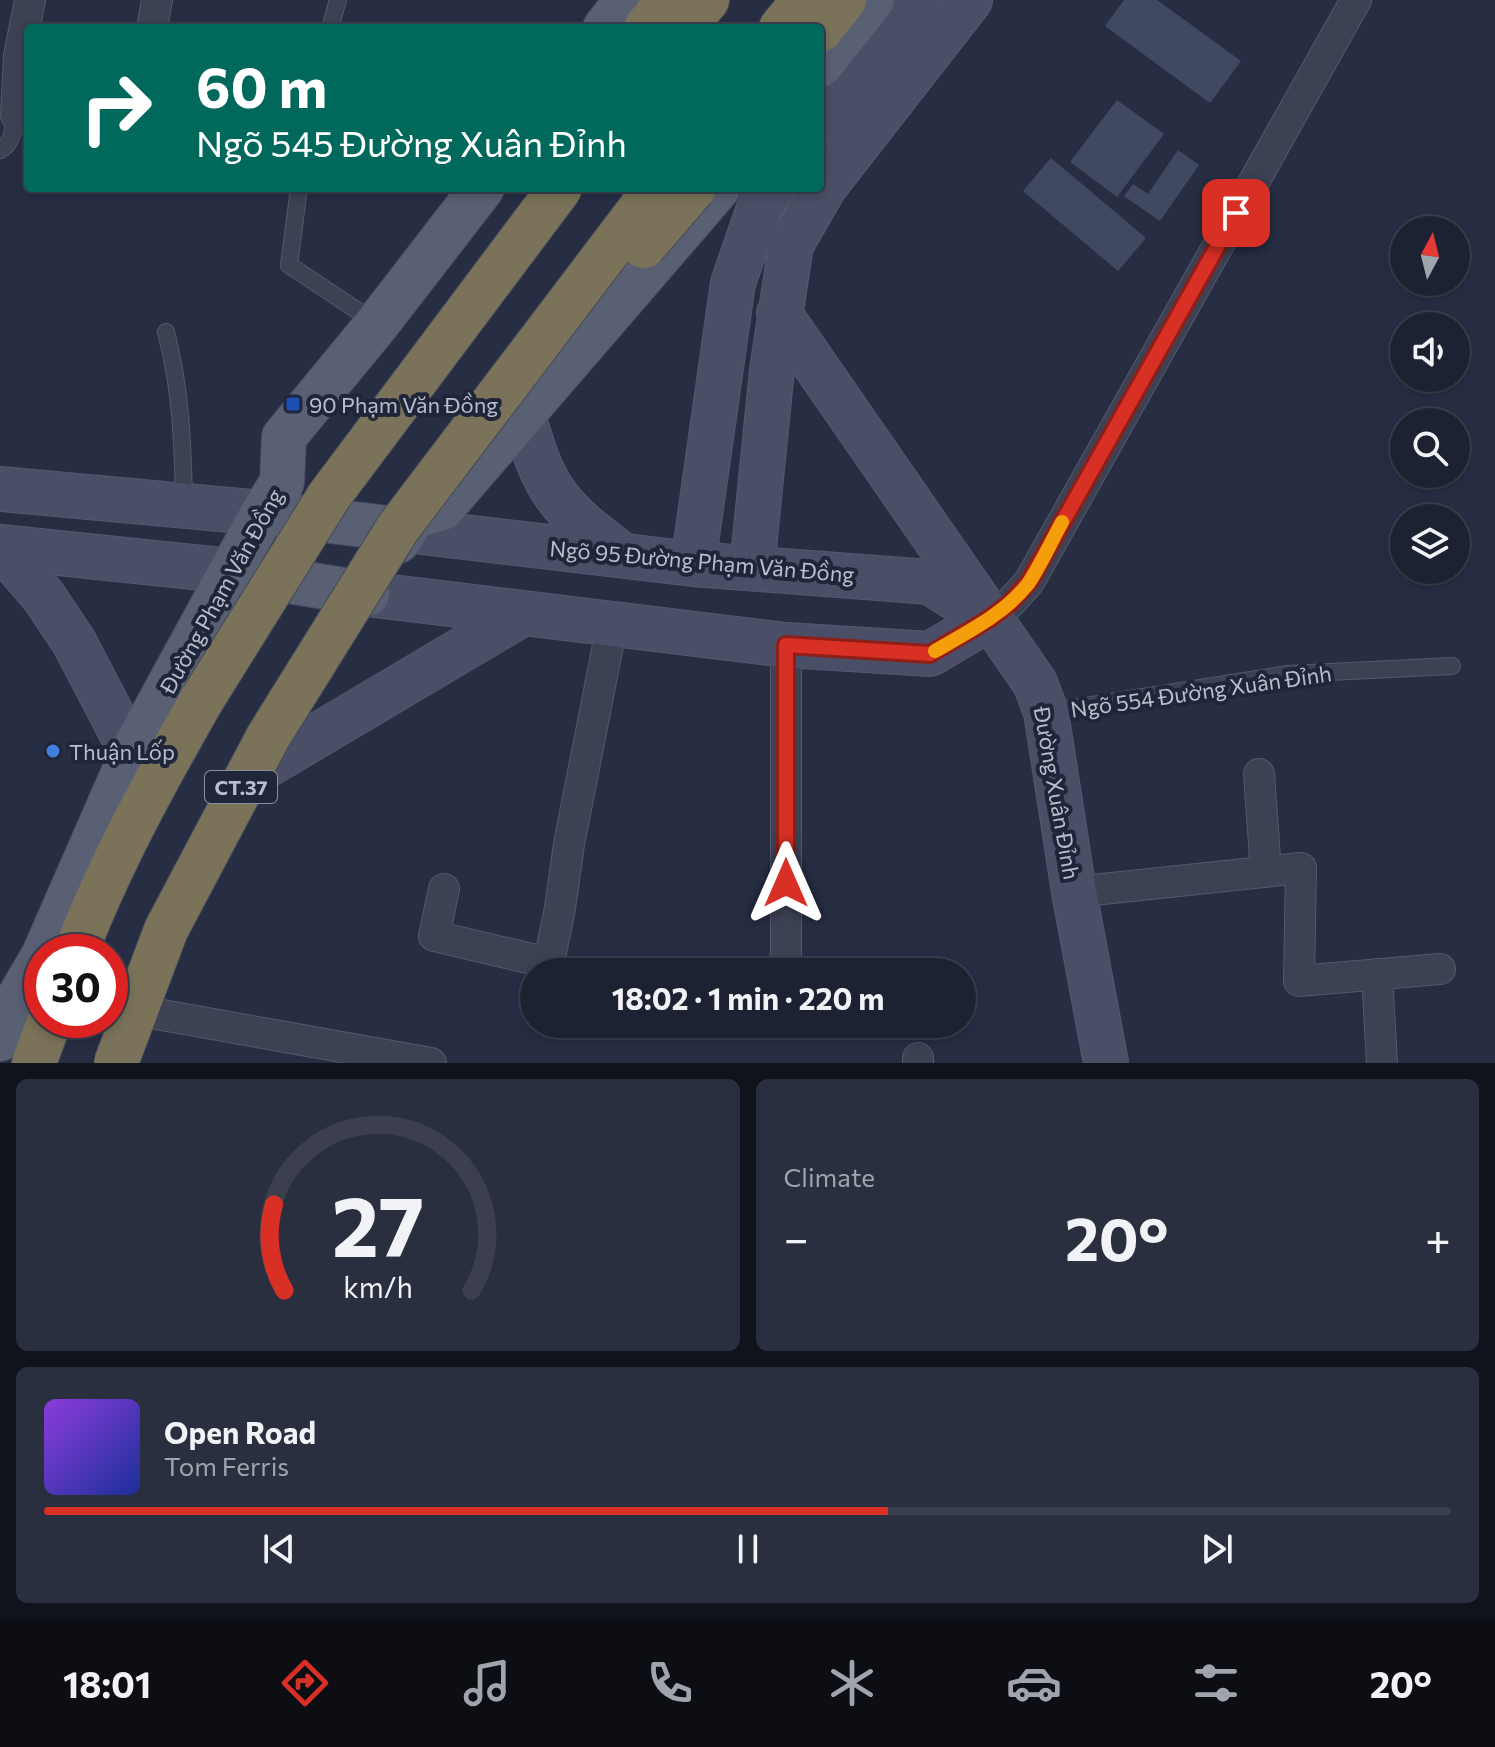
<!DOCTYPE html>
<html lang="en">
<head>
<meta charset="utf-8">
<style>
  body { margin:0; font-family:Commissioner,sans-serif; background:#2a2f3f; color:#f1f3f6; height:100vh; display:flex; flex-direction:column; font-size:30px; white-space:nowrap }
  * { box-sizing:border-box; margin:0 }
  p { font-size:26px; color:#a0a4ac }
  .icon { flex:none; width:44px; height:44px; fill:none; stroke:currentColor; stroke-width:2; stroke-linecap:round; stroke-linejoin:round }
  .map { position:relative; height:1063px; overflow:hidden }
  .details { display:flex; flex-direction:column; gap:16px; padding:16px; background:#10131c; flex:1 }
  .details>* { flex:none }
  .top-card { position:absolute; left:24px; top:24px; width:800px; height:168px; border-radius:8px; box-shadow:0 4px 12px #0003,0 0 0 2px #3b3f4e; background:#00695c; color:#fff; overflow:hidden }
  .needle { width:52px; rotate:7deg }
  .buttons { position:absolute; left:1390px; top:216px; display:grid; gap:16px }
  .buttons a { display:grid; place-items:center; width:80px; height:80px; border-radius:50%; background:#1d2233; box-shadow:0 4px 12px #0003,0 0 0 2px #3b3f4e; font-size:40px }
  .speed { position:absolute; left:24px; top:934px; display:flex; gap:16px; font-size:40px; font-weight:700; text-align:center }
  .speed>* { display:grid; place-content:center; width:104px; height:104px; border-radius:50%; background:#1d2233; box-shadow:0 4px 12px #0003,0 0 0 2px #3b3f4e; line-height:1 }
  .speed .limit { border:12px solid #d22; background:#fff; color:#111 }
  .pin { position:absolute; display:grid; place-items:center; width:68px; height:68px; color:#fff; margin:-34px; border-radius:16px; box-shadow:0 4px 12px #0006 }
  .me { position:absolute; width:88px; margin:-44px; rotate:0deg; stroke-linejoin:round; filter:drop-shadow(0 0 6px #0008) }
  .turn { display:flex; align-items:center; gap:28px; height:168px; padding:0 40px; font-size:36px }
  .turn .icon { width:104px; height:104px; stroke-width:2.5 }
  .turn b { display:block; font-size:56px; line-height:68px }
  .big { font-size:60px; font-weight:700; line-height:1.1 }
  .details .widget { flex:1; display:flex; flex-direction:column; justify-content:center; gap:12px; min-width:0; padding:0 28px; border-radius:12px; background:#2a2f3f }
  .details .dial { align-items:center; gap:0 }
  .dial svg { height:208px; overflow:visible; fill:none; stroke:#3b3f4e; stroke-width:7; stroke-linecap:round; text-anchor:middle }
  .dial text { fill:#f1f3f6; stroke:none }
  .song { display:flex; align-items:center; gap:24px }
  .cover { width:96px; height:96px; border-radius:12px; background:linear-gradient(135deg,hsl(270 70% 55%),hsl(230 70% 35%)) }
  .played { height:8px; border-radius:4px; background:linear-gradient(90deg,#d93025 60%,#3b3f4e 60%) }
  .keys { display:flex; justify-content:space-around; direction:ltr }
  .heat { display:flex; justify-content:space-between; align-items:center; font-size:44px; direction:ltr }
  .details .tiles { flex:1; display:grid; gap:16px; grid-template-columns:1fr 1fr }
  .widget:last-child { grid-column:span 2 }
  .trip { position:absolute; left:520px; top:958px; width:456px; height:80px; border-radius:40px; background:#1d2233; box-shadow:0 4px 12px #0003,0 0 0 2px #3b3f4e; font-weight:700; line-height:80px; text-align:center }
  .dock { display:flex; height:128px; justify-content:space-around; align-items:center; background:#0c0e14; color:#a0a4ac }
  .dock .icon { width:56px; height:56px }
  .dock .current { color:#d93025 }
  .dock b { font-size:36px; color:#f1f3f6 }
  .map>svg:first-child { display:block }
  .building { fill:#414961 }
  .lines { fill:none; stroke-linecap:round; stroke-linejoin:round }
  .lane-casing { stroke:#54596b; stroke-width:18 }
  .street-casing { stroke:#54596b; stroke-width:32 }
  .secondary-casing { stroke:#54596b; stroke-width:46 }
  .primary-casing { stroke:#454a5d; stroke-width:46 }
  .highway-casing { stroke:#43495b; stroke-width:46 }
  .lane { stroke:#3c4154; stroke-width:16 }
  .street { stroke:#3c4154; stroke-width:30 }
  .secondary { stroke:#4a4f67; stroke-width:44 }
  .primary { stroke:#5a6074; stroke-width:44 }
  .highway { stroke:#7a7359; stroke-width:44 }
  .highway-bridge-casing { stroke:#43495b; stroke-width:46; stroke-linecap:butt }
  .highway-bridge { stroke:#7a7359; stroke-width:44 }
  .route-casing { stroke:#8d1f18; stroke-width:20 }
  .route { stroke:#d93025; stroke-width:14 }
  .slow { stroke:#f59e0b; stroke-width:14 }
  .transit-dot { fill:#1a4fb4; stroke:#202639; stroke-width:3 }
  .shop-dot { fill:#3f7fe0; stroke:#202639; stroke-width:3 }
  .labels { text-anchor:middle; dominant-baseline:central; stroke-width:8; stroke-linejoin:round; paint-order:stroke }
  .shield { fill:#202639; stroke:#8b90a1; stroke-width:2 }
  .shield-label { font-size:20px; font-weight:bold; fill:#b9bdcd }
  .poi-label { font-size:22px; fill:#b9bdcd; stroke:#202639; text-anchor:start }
  .street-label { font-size:22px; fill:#b9bdcd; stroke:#202639 }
</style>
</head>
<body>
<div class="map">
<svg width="1495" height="1063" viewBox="0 0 1495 1063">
  <rect width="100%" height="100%" fill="#272e44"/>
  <path class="building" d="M 1124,0 L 1157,0 L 1241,61 L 1210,103 L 1105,26 Z
    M 1117,100 L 1164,134 L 1117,197 L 1070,162 Z
    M 1178,150 L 1199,165 L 1160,221 L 1124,196 L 1133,184 L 1148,194 Z
    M 1051,158 L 1146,238 L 1118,271 L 1023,191 Z"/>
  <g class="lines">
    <g class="lane-casing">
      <path id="lane" d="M 330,28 L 338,0
        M 0,150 C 13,144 13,128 16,115
        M 299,188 L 289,265 L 376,323
        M 166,332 C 181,389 183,446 184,505
        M 1048,712 L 1288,674 L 1452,666"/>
    </g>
    <g class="street-casing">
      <path id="street" d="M 152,28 L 157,0
        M 28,117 L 16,115 L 19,56 L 30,0
        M 989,619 L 1010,603 L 1029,582 L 1356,0
        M 1259,774 L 1266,872
        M 444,889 L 434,936 L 549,963
        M 1074,892 L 1301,868 L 1299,981 L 1440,969
        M 547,972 L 560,908 L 569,844 L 612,625
        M 786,972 L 786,645
        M 1377,974 L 1382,1063
        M 151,1013 L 431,1063
        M 918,1058 L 918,1063"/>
    </g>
    <g class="secondary-casing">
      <path id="secondary" d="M 820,123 L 917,0
        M 779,313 L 1035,683 L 1046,712 L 1074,892 L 1106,1063
        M 522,413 C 531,441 539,472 556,495 C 574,520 599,537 622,555
        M 0,489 L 263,513
        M 405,530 L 693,564 L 930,582 L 977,612
        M 0,547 L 231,571
        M 1,547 L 44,597 L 74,642 L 132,753
        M 693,564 L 733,283 L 759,208 L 772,188
        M 752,568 L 772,370 L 791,245 L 825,186 L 970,0
        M 367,594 L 786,645 L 930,654 L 989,619
        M 269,764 L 522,614"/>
    </g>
    <g class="primary-casing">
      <path id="primary" d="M 605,28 L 627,0
        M 820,65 L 872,0
        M 280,515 L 405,530
        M 398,541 L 414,516 L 442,508 L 718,188
        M 241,573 L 367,594
        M 45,952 L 132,753 L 263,513 L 282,482 L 284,437 L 377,324 L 482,188
        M 0,1039 L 8,1016 L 42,958"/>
    </g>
    <g class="highway-casing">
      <path id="highway" d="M 646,28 L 668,0
        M 684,28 L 707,0
        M 781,28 L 804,0
        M 820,30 L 844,0
        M 76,952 C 110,863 156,780 203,698
        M 34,1063 L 50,1020"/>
    </g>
    <use href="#lane" class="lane"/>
    <use href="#street" class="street"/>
    <use href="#secondary" class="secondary"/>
    <use href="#primary" class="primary"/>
    <use href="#highway" class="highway"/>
    <g class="highway-bridge-casing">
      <path id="highway-bridge" d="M 644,246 L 694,188
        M 203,698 L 329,496 L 560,188
        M 116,1063 L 166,930 L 268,737 L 398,528 L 656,188"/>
    </g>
    <use href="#highway-bridge" class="highway-bridge"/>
  </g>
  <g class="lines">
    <g class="route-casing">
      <path id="route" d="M 786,883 L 786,645 L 930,654 L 989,619 L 1010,603 L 1029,582 L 1236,213"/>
    </g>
    <use href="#route" class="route"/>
    <path class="slow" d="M 935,651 C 968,632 1004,614 1028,584 C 1041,565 1051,542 1062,522"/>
  </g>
  <rect class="transit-dot" x="285" y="396" width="16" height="16" rx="4"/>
  <circle class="shop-dot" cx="53" cy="751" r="8"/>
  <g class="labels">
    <rect class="shield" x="205" y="771" width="72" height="32" rx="6"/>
    <g class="shield-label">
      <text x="241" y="787">CT.37</text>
    </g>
    <g class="poi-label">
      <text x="309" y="404">90 Phạm Văn Đồng</text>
      <text x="69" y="751">Thuận Lốp</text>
    </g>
    <g class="street-label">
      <text transform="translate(702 561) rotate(5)">Ngõ 95 Đường Phạm Văn Đồng</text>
      <text transform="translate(221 591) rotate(-61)">Đường Phạm Văn Đồng</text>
      <text transform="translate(1201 691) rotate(-8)">Ngõ 554 Đường Xuân Đỉnh</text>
      <text transform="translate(1057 793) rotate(80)">Đường Xuân Đỉnh</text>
    </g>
  </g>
</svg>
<div class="buttons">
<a><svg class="needle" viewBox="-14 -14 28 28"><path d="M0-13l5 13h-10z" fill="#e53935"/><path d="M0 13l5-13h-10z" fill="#a0a4ac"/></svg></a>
<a><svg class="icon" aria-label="sound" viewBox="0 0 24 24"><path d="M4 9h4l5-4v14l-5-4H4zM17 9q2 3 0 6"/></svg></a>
<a><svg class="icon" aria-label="search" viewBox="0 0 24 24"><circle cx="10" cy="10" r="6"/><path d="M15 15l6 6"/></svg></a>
<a><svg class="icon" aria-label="layers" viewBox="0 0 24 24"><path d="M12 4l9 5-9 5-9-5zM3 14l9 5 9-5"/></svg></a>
</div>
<div class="speed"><div class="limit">30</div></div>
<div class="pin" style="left:1236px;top:213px;background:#d93025"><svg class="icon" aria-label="arrive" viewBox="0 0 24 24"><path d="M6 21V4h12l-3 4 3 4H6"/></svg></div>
<svg class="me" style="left:786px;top:883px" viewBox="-20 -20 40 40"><path d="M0-17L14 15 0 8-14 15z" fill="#d93025" stroke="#fff" stroke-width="4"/></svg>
<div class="trip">18:02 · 1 min · 220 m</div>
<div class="top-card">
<div class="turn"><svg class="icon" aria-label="right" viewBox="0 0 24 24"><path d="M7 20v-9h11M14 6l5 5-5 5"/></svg><div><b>60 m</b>Ngõ 545 Đường Xuân Đỉnh</div></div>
</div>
</div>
<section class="details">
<div class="tiles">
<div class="widget dial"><svg viewBox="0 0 100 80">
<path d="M14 69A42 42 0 1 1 86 69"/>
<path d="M14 69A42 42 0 0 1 10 36" stroke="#d93025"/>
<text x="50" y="56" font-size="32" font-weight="700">27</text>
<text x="50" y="72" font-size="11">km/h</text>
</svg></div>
<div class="widget"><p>Climate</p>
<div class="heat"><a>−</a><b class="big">20°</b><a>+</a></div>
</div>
<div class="widget">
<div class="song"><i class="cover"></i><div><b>Open Road</b><p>Tom Ferris</p></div></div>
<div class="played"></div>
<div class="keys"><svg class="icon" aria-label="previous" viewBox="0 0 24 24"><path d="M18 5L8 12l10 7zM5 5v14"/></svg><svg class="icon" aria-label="pause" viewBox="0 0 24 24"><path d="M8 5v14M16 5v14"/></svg><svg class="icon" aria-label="next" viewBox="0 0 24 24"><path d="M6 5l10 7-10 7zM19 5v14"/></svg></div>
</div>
</div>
</section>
<nav class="dock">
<b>18:01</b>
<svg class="icon current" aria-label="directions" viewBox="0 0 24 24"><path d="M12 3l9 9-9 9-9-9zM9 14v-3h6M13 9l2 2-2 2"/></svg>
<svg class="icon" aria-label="music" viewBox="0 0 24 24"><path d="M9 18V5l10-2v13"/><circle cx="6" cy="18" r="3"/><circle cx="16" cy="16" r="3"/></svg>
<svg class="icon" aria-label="phone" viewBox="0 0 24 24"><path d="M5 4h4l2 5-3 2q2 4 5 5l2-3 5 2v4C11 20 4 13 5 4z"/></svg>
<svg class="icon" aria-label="climate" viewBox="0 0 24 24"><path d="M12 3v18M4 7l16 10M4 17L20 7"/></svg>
<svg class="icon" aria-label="car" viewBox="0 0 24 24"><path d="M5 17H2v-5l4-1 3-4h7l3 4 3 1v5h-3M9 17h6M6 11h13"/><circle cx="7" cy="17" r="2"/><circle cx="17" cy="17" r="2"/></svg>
<svg class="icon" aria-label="filters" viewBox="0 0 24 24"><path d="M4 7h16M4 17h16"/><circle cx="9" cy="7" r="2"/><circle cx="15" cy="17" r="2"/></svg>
<b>20°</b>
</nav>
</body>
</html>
